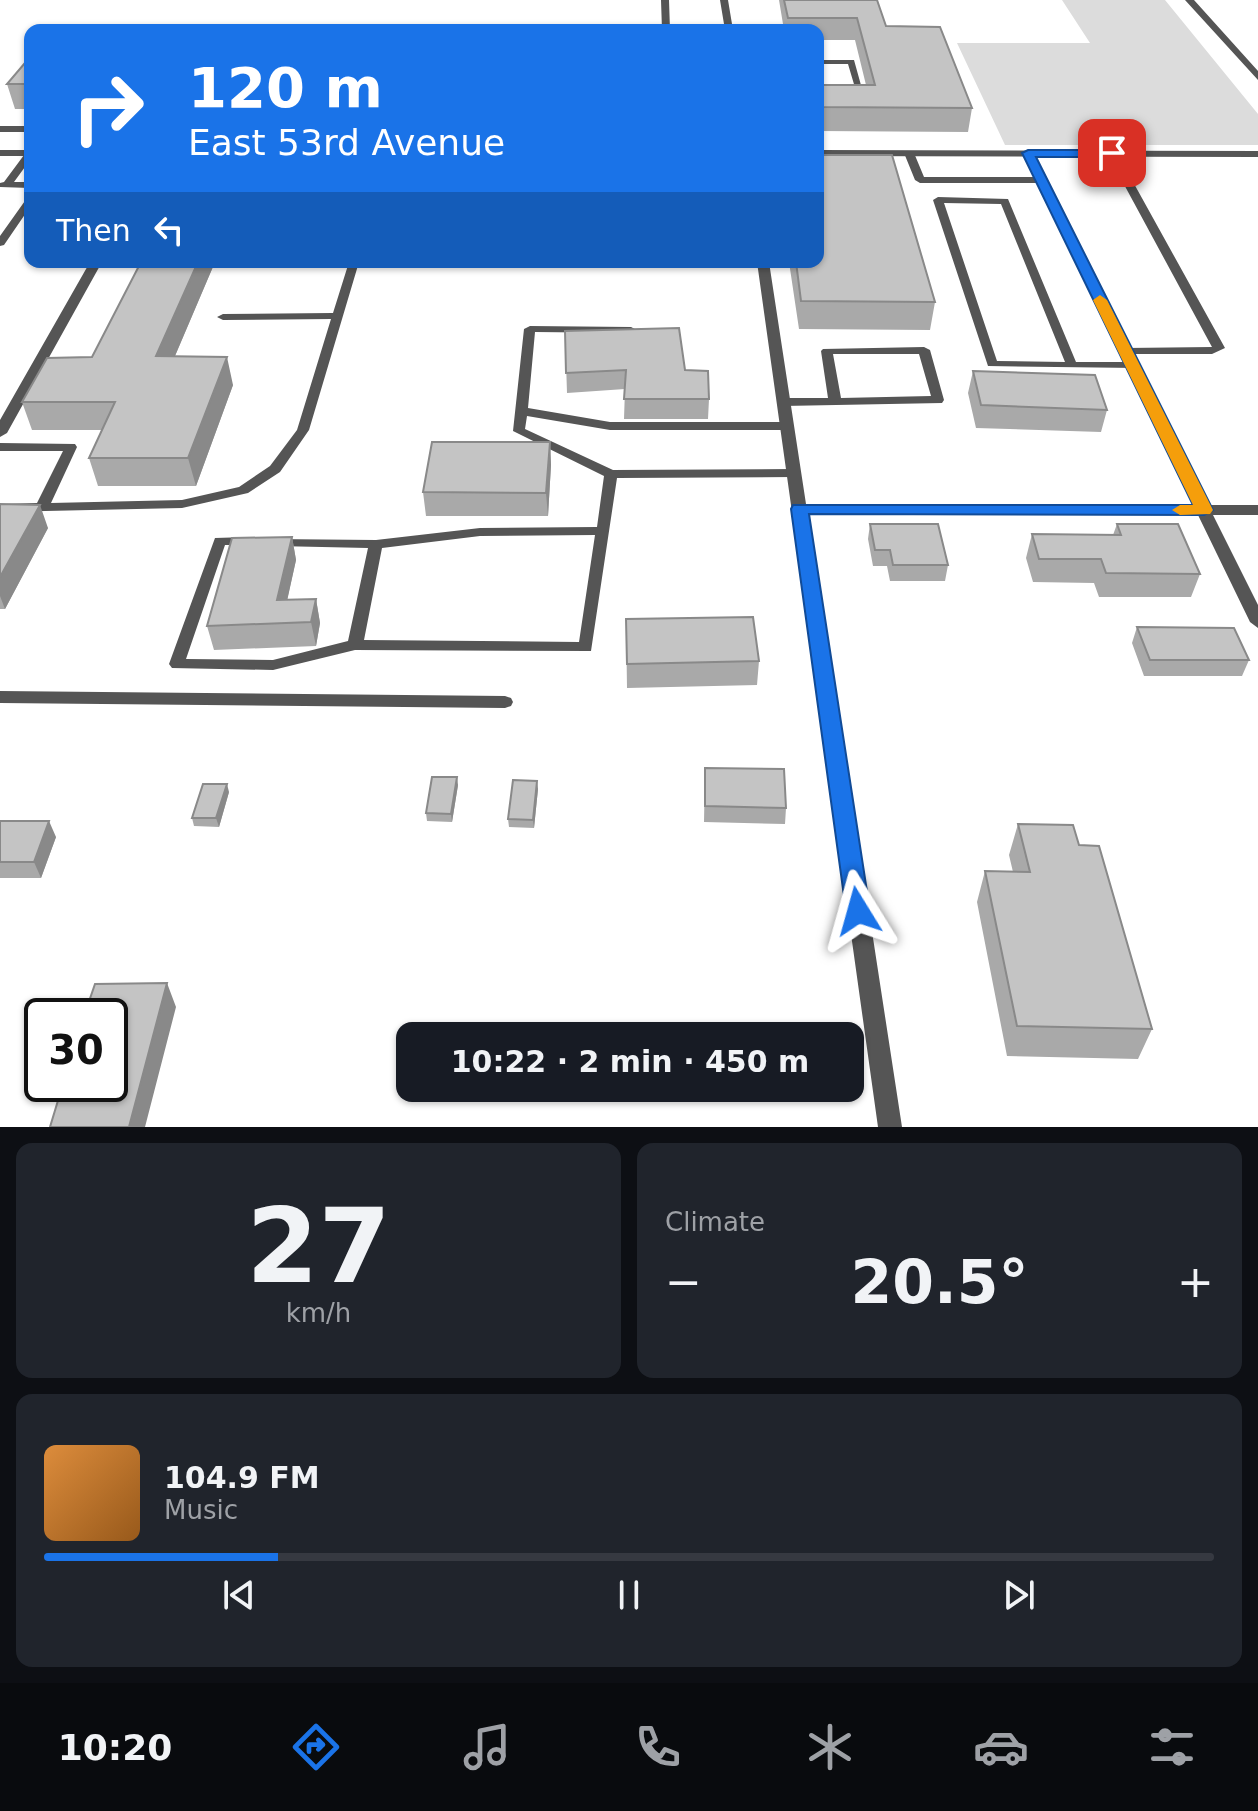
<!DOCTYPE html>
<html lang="en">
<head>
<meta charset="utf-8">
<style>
  body { margin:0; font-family:"DejaVu Sans",sans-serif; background:#20242c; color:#f1f3f6; height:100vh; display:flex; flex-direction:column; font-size:30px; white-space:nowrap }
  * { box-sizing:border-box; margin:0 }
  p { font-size:26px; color:#9ea1a6 }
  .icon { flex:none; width:44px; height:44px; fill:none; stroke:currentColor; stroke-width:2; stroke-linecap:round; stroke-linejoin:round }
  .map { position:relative; height:1127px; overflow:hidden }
  .side { display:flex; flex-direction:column; gap:16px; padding:16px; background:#0d0f14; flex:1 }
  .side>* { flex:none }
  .top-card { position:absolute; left:24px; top:24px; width:800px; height:244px; border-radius:16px; box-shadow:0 2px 6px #0004; background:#1a73e8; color:#fff; overflow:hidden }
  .speed { position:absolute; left:24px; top:998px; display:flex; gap:16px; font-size:40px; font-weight:700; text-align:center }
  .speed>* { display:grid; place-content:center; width:104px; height:104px; border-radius:50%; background:#171b24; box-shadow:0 2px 6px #0004; line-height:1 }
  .speed .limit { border:4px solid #111; border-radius:12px; background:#fff; color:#111 }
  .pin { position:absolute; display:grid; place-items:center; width:68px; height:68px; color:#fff; margin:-34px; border-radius:16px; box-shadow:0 4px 12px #0006 }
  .me { position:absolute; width:88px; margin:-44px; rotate:352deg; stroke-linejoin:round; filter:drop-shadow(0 0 6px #0008) }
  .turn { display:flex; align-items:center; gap:28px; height:168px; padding:0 32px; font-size:36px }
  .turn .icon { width:104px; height:104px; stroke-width:2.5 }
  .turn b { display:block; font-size:56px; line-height:68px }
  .then { display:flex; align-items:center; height:76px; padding:0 32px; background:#0003; gap:16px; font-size:30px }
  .big { font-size:60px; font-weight:700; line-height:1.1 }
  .side .widget { flex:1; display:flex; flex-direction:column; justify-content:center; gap:12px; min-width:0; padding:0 28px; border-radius:16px; background:#20242c }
  .side .dial { align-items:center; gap:0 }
  .dial b { font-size:104px; line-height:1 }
  .song { display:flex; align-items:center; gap:24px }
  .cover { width:96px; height:96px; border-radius:12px; background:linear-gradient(135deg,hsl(30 70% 55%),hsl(30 70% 35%)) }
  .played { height:8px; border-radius:4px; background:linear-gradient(90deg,#1a73e8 20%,#363941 20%) }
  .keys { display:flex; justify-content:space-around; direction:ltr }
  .heat { display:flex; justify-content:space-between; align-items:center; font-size:44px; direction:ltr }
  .side .tiles { flex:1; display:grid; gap:16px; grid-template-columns:1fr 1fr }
  .widget:last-child { grid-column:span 2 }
  .trip { position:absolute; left:396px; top:1022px; width:468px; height:80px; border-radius:16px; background:#171b24; box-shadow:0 2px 6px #0004; font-weight:700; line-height:80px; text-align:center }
  .menu { display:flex; height:128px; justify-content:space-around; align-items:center; background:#090b0e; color:#9ea1a6 }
  .menu .icon { width:56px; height:56px }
  .menu .active { color:#1a73e8 }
  .menu b { font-size:36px; color:#f1f3f6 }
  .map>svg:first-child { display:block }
  .green { fill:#dcdcdc }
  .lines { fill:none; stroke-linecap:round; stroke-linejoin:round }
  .service { fill:#555; fill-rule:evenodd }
  .minor { fill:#555; fill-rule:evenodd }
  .tertiary { fill:#555; fill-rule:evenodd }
  .wall { fill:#a9a9a9 }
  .shaded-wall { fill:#898989 }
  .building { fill:#c4c4c4; stroke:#898989; stroke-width:2 }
  .route { fill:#1a73e8; stroke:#114b97; stroke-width:2 }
  .slow { fill:#f59e0b }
</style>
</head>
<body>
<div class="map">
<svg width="1258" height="1127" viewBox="0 0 1258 1127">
  <rect width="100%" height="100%" fill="#fff"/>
  <path class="green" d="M 1062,0 L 1165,0 L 1258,114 L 1258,145 L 1005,145 L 957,43 L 1090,43 Z"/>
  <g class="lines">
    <path class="service" d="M 661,0 L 669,0 L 670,30 L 662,30 Z
      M 818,60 L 854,60 L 864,96 L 818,97 L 818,91 L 856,91 L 848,64 L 818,64 Z
      M 0,126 L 30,126 L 30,132 L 0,132 Z
      M 30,150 L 30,160 L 14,182 L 30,182 L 30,188 L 0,187 L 0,183 L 4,182 L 27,151 Z
      M 1112,150 L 1117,153 L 1225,348 L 1212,354 L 1126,354 L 1120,351 L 1126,348 L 1212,347 L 1107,153 Z
      M 906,151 L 914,153 L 924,177 L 1041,177 L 1046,180 L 1041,183 L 920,183 L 915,180 L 904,153 Z
      M 30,197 L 30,207 L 4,245 L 0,246 L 0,236 L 27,198 Z
      M 938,197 L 1008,199 L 1076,362 L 1133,362 L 1137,364 L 1137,368 L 988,366 L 933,200 ZM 944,203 L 1001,204 L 1065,362 L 997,361 Z
      M 349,262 L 359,262 L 309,430 L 280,472 L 248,493 L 182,508 L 0,512 L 0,504 L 37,503 L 63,451 L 0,451 L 0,443 L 75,444 L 77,447 L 51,503 L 182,500 L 239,487 L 270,466 L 297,430 L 331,319 L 223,320 L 217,317 L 223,314 L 333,313 Z
      M 530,326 L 631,327 L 637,330 L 631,333 L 535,332 L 528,408 L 610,422 L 787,422 L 793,426 L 787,430 L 610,430 L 527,416 L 525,429 L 613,470 L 794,469 L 800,473 L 794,477 L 617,478 L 591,651 L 355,650 L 273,670 L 172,668 L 169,664 L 215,538 L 247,537 L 254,541 L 247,545 L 225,545 L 186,659 L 273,660 L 348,641 L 368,548 L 276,546 L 271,545 L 269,542 L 271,539 L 376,540 L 480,528 L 597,527 L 604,476 L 513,431 L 524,329 ZM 595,535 L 579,642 L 364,640 L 382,548 L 480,536 Z
      M 924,347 L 930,350 L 944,400 L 942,403 L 783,406 L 777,402 L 783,398 L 828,398 L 821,351 L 823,349 ZM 833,354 L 919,354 L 931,396 L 841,398 Z
      M 0,691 L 505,696 L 511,698 L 513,702 L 511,706 L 505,708 L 0,703 Z"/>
    <path class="minor" d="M 720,0 L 728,0 L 733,30 L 725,30 Z
      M 1028,150 L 1033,153 L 1208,505 L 1258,505 L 1258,515 L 1213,515 L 1258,605 L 1258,628 L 1250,622 L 1198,515 L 808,514 L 902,1127 L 878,1127 L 757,262 L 769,262 L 806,504 L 1193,505 L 1023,153 Z
      M 90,262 L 102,262 L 7,433 L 0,437 L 0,420 Z"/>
    <path class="tertiary" d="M 1185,0 L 1194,0 L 1258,71 L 1258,80 Z
      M 0,150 L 30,150 L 30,156 L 0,156 Z
      M 818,150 L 1258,151 L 1258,157 L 818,156 Z"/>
  </g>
  <path class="wall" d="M 779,0 L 877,0 L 886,26 L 972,108 L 968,132 L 818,131 L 818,85 L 866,85 L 855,40 L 818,40 L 818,30 L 784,30 Z
    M 30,57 L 30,109 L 15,109 L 7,84 Z
    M 141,262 L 215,262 L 175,356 L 233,385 L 196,486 L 98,486 L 89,458 L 102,430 L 32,430 L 22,402 L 92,357 Z
    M 789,262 L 818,262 L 935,302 L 930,330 L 799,329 Z
    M 565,331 L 685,370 L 709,399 L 708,419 L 624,419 L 625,389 L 567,393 Z
    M 973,371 L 1107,410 L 1101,432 L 976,428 L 968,393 Z
    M 550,442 L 551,465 L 548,516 L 426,516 L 423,492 Z
    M 0,504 L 48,528 L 5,609 L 0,609 Z
    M 870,524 L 948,565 L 945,581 L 890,581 L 887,566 L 873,566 L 868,539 Z
    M 1117,524 L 1200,574 L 1191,597 L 1099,597 L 1094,583 L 1033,582 L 1026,558 L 1032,534 L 1113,535 Z
    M 292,537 L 296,560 L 287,600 L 316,599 L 320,623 L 316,646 L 214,650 L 207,626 Z
    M 626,619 L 759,661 L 757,685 L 627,688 Z
    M 1137,627 L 1249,660 L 1242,676 L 1144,676 L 1132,643 Z
    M 705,768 L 786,808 L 785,824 L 704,822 Z
    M 458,785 L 452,822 L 427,821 L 426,813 Z
    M 538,789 L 534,828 L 509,827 L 508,819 Z
    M 229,792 L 219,827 L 194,826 L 192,818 Z
    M 0,821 L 56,837 L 41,878 L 0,878 Z
    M 1018,824 L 1079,845 L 1152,1029 L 1138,1059 L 1007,1056 L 977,902 L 985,871 L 1013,872 L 1009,855 Z"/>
  <path class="shaded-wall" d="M 198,262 L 215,262 L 163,384 L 156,356 Z
    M 227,357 L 233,385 L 196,486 L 188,458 Z
    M 550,442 L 551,465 L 548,516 L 546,493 Z
    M 40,505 L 48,528 L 5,609 L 0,596 L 0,577 Z
    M 292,537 L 296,560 L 282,624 L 277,600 Z
    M 316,599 L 320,623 L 316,646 L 311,622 Z
    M 457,777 L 458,785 L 452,822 L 451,814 Z
    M 537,781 L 538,789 L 534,828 L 533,820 Z
    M 227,784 L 229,792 L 219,827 L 216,818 Z
    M 49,821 L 56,837 L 41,878 L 34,862 Z
    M 167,983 L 176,1007 L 145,1127 L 129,1127 Z"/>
  <path class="building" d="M 784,0 L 877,0 L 886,26 L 940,27 L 972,108 L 818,107 L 818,85 L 875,85 L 857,18 L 788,18 Z
    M 30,57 L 30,84 L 7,84 Z
    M 818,155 L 892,155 L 935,302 L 801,301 L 796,262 L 818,262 Z
    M 141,262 L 198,262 L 156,356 L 227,357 L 188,458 L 89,458 L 115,402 L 22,402 L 47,358 L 92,357 Z
    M 679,328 L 685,370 L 708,371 L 709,399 L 624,399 L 626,370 L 566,373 L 565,331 Z
    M 973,371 L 1095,375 L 1107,410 L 981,405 Z
    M 432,442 L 550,442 L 546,493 L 423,492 Z
    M 0,504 L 40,505 L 0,577 Z
    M 870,524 L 938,524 L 948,565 L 893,565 L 890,550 L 875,550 Z
    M 1117,524 L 1178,524 L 1200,574 L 1106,573 L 1101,559 L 1039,559 L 1032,534 L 1121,535 Z
    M 292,537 L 277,600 L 316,599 L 311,622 L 207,626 L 232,538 Z
    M 753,617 L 759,661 L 627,664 L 626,619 Z
    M 1137,627 L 1234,628 L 1249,660 L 1150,660 Z
    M 705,768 L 784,769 L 786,808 L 705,806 Z
    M 432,777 L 457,777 L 451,814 L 426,813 Z
    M 513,780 L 537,781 L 533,820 L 508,819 Z
    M 203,784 L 227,784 L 216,818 L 192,818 Z
    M 0,821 L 49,821 L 34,862 L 0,862 Z
    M 1018,824 L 1073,825 L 1079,845 L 1099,846 L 1152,1029 L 1017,1026 L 985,871 L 1030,872 Z
    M 167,983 L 129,1127 L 50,1127 L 63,1084 L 110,1084 L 110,1016 L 84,1016 L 95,984 Z"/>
  <path class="route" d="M 1028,150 L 1112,150 L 1118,153 L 1112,157 L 1036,157 L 1213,510 L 1204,515 L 809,514 L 870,911 L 866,918 L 858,920 L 850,918 L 846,911 L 791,509 L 793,505 L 1193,505 L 1022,153 Z"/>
  <path class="slow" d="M 1100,295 L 1107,300 L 1213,510 L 1210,514 L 1180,515 L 1172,510 L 1180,505 L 1193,505 L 1093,300 Z"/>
</svg>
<div class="speed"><div class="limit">30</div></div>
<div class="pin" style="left:1112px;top:153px;background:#d93025"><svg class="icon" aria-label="arrive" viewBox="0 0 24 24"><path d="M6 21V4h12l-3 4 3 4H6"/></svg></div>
<svg class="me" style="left:858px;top:911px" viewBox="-20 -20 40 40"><path d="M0-17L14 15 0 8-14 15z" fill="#1a73e8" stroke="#fff" stroke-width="4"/></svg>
<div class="trip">10:22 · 2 min · 450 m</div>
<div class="top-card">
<div class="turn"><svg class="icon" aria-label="right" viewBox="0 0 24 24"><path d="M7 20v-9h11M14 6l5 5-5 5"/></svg><div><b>120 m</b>East 53rd Avenue</div></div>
<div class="then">Then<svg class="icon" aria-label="left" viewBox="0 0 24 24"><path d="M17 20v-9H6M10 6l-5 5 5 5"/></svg></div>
</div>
</div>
<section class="side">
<div class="tiles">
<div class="widget dial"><b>27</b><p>km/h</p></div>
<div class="widget"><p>Climate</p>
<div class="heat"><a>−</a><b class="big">20.5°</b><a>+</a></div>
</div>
<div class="widget">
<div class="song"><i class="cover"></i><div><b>104.9 FM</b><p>Music</p></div></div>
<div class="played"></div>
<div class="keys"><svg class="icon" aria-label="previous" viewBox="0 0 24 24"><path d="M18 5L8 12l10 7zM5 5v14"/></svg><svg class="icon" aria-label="pause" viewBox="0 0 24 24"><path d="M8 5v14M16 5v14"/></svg><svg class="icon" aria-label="next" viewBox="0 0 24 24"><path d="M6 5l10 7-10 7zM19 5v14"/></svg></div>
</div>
</div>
</section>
<nav class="menu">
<b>10:20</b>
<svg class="icon active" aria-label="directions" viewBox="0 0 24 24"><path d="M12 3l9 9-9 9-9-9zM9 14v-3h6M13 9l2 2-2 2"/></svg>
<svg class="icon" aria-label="music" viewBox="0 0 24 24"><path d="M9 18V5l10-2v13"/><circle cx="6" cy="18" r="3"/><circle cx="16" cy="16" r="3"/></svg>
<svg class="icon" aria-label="phone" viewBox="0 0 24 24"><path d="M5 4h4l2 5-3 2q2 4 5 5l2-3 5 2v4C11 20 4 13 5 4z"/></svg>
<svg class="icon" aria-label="climate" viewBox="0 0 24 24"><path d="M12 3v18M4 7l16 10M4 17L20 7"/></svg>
<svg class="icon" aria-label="car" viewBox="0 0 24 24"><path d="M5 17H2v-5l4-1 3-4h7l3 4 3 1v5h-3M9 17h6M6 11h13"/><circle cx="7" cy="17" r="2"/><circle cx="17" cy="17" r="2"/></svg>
<svg class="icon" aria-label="filters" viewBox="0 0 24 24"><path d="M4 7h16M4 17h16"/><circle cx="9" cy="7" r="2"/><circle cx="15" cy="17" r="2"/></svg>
</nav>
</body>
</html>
